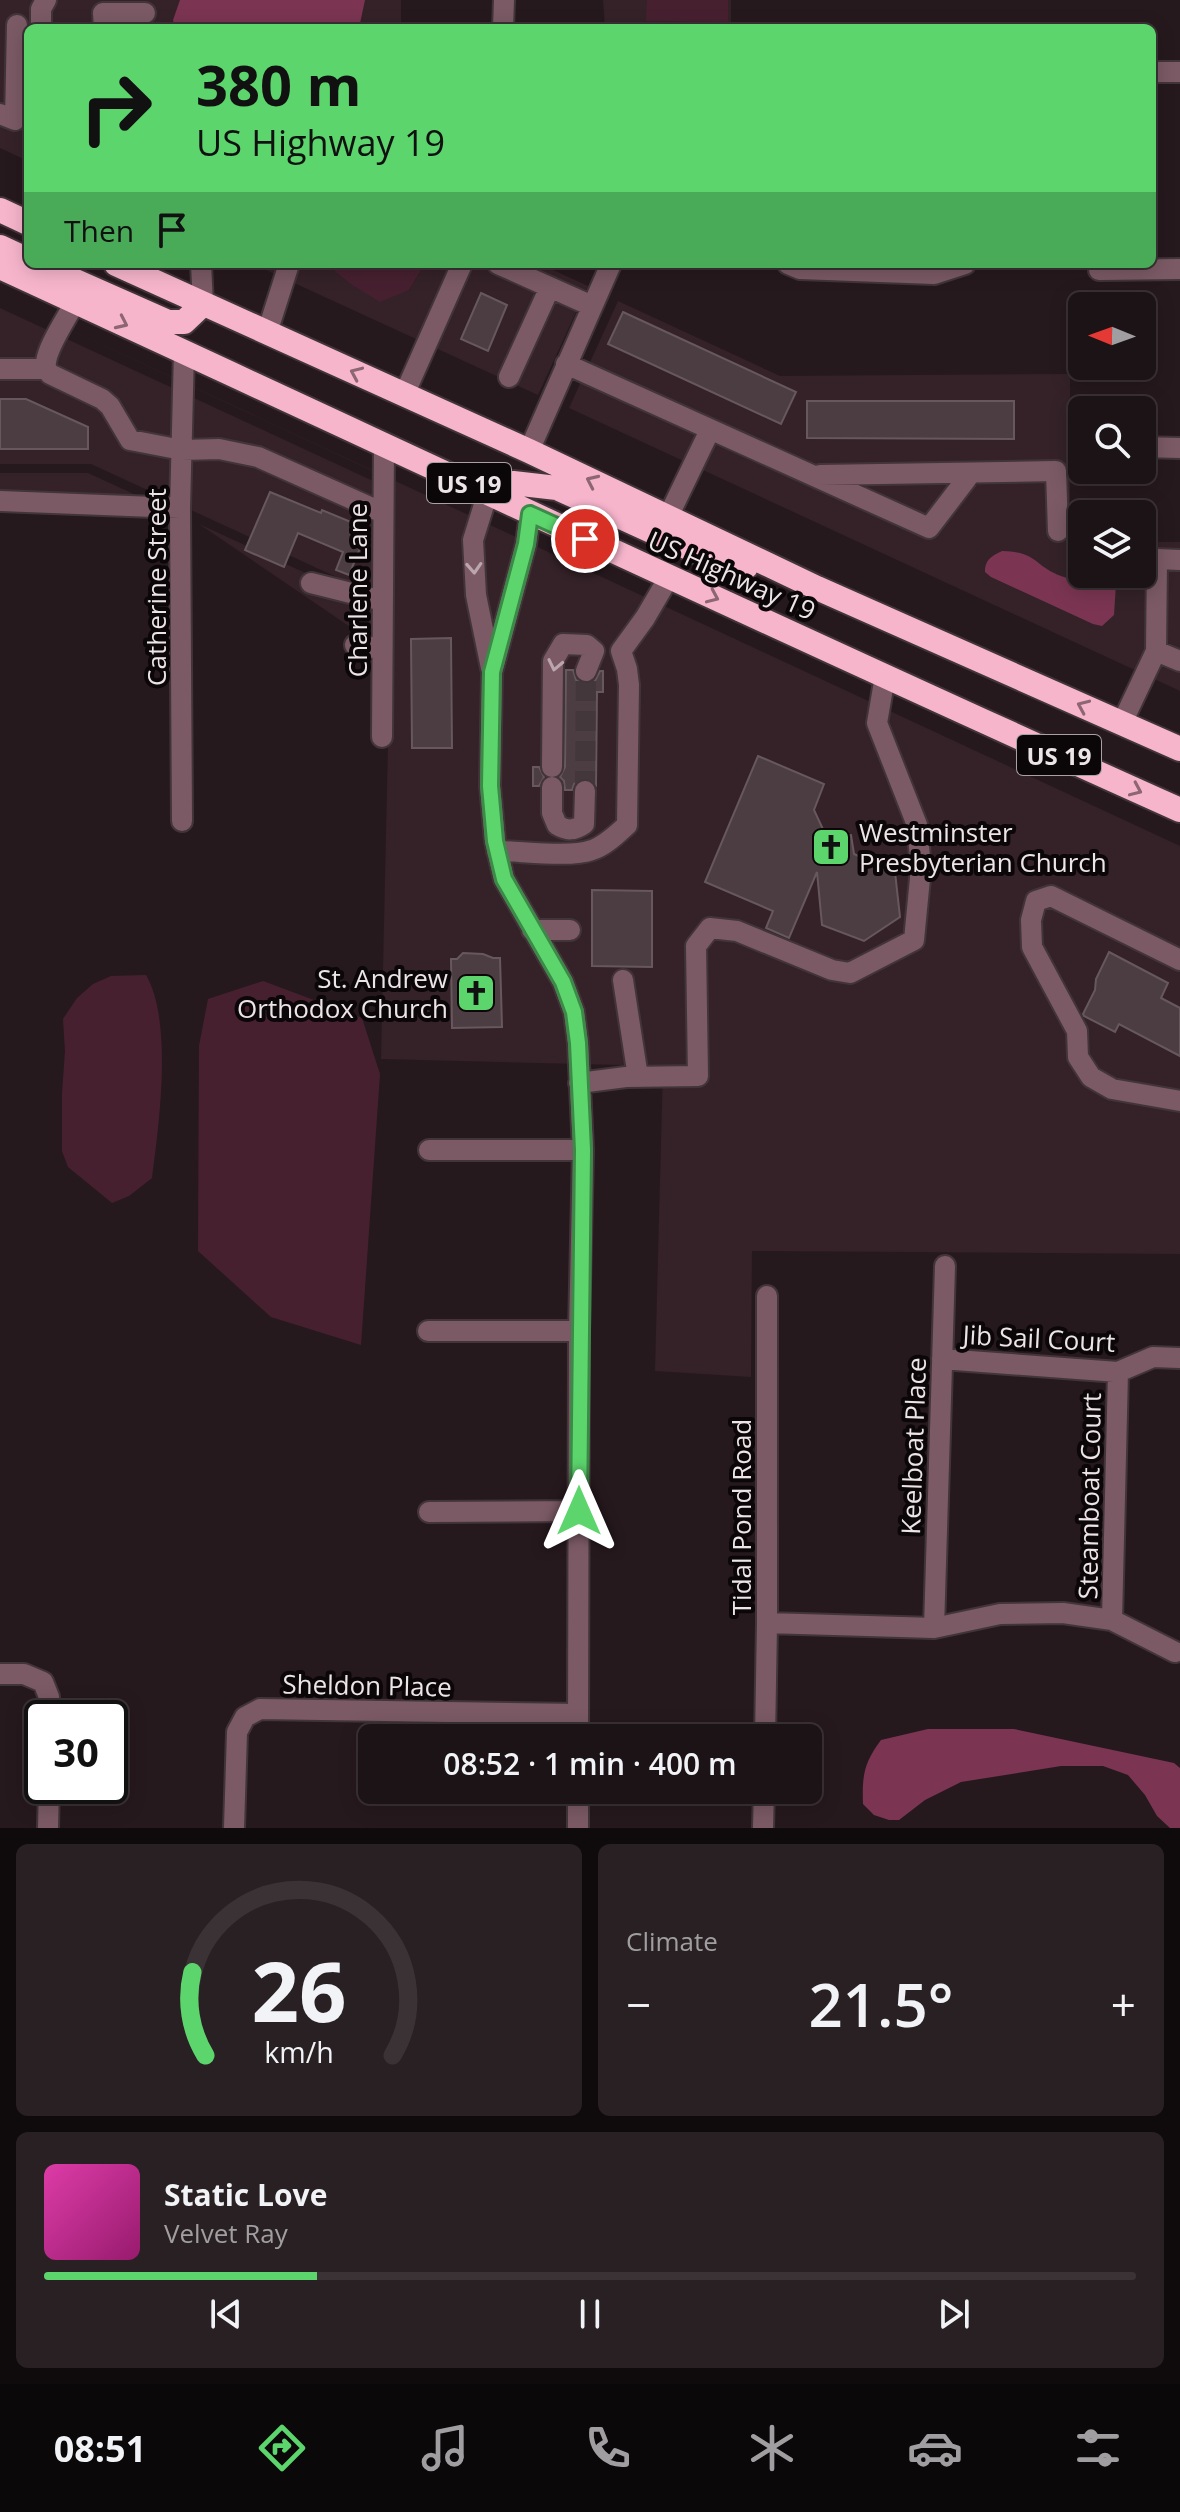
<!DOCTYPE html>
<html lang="en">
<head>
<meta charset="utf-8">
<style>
  body { margin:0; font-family:"Open Sans",sans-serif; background:#292023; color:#f1f3f6; height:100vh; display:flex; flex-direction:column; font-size:30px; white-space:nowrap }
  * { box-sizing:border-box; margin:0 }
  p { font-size:26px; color:#a09ea1 }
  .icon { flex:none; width:44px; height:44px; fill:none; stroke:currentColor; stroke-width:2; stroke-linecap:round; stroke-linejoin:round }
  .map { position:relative; height:1828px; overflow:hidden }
  .drawer { display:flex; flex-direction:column; gap:16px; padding:16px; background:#0f0a0c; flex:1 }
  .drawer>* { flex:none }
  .guide { position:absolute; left:24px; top:24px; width:1132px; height:244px; border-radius:12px; box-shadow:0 4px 20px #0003,0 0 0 2px #3a3235; background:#5cd56d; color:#111; overflow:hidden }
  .needle { width:52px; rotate:271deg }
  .buttons { position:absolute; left:1068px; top:292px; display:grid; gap:16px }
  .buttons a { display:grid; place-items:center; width:88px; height:88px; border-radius:12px; background:#1c1316; box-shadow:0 4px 20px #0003,0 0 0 2px #3a3235; font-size:40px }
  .speed { position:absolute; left:24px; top:1700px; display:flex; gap:16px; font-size:40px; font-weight:700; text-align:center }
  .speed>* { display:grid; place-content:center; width:104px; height:104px; border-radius:50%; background:#1c1316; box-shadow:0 4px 20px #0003,0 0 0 2px #3a3235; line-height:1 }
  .speed .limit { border:4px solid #111; border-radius:12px; background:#fff; color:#111 }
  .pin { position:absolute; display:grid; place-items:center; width:68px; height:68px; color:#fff; margin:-34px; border:4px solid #fff; border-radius:50%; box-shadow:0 2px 8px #0007 }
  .me { position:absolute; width:88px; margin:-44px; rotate:0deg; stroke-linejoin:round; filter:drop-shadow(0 0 6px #0008) }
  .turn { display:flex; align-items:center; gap:28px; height:168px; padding:0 40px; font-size:36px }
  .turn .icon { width:104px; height:104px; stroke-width:2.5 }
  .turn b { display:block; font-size:56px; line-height:68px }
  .then { display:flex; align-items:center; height:76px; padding:0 40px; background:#0003; gap:16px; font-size:30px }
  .big { font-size:60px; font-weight:600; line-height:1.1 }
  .drawer .card { flex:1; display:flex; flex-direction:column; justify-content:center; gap:12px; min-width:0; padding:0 28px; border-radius:12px; background:#292023 }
  .drawer .dial { align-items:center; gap:0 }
  .dial svg { height:208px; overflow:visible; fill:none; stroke:#3a3235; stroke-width:7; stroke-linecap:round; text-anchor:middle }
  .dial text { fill:#f1f3f6; stroke:none }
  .song { display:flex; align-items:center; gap:24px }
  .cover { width:96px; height:96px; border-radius:12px; background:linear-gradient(135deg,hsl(320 70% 55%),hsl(320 70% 35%)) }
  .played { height:8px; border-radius:4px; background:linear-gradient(90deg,#5cd56d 25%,#3a3235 25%) }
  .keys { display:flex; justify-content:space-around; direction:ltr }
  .heat { display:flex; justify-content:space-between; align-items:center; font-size:44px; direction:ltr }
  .drawer .tiles { flex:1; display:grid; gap:16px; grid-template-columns:1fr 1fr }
  .card:last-child { grid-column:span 2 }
  .trip { position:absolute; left:358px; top:1724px; width:464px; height:80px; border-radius:12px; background:#1c1316; box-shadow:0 4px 20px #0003,0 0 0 2px #3a3235; font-weight:600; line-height:80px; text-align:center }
  .menu { display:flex; height:128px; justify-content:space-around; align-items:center; background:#0b0809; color:#a09ea1 }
  .menu .icon { width:56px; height:56px }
  .menu .active { color:#5cd56d }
  .menu b { font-size:36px; color:#f1f3f6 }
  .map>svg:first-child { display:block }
  .built { fill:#342228 }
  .green { fill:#472030 }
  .water { fill:#7b3552 }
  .building { fill:#4b3d41; stroke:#67585d; stroke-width:2 }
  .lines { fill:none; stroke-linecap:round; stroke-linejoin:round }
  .minor-tunnel { stroke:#44373c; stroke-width:20; stroke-dasharray:20 10; stroke-linecap:butt }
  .minor-casing { stroke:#42353a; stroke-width:24 }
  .highway-casing { stroke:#42353a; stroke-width:28 }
  .minor { stroke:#7b5a65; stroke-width:20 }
  .highway { stroke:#f7b5cc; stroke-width:24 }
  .oneway { stroke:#8d6674 }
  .oneway2 { stroke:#baa6ac }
  .route-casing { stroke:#3c8a47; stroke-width:20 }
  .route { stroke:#5cd56d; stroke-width:14 }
  .labels { text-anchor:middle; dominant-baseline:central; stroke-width:8; stroke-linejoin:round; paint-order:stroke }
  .shield { fill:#0b0608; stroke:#a9a1a4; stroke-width:2 }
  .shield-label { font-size:24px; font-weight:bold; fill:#ede4e7 }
  .street-label { font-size:26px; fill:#ede4e7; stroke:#0b0608 }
  .poi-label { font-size:26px; fill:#ede4e7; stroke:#0b0608; text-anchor:start }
</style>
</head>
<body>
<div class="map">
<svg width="1180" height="1828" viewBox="0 0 1180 1828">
  <rect width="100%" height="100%" fill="#26191e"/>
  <path class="built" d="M 0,0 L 401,0 L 401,28 L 28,28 L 28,161 L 0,148 Z
    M 603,0 L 731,0 L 731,28 L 605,28 Z
    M 253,264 L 326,264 L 349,283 L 409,290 L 425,264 L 540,264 L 588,286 L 538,395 Z
    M 0,297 L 1180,846 L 1180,1254 L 752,1251 L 751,1377 L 655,1371 L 663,1066 L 381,1059 L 390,654 L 199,524 L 366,601 L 381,593 L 377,473 Z
    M 618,301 L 780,376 L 1070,374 L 1070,541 L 1082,542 L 1082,574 L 1142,574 L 1142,542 L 1180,542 L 1180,691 L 569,408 Z
    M 0,308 L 373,481 L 371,593 L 91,464 L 0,464 Z
    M 0,473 L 88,473 L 175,513 L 0,513 Z"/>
  <path class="green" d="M 647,0 L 728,0 L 728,22 L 646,21 Z
    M 326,264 L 425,264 L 409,290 L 380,302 L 349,283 Z
    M 146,975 C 173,1021 159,1125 152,1178 L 129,1196 L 112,1203 L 68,1167 L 62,1151 L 62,1094 L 65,1051 L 63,1019 L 77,998 L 93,984 L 111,976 Z
    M 263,981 L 362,1018 L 380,1074 L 361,1345 L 271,1317 L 198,1251 L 199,1046 L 208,999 Z"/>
  <path class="water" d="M 180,0 L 365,0 L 359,28 L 175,28 L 173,20 Z
    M 1002,551 C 1038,552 1035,567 1061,576 C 1078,583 1096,579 1114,579 L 1116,584 L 1114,615 L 1102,626 L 1093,624 L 991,577 L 985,572 C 985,559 992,556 1002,551 Z
    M 928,1729 L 1014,1729 L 1174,1763 L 1180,1768 L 1180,1828 L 1170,1828 L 1157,1816 L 1145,1795 L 1128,1775 L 1103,1766 L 1061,1766 L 961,1782 L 925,1800 L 899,1820 L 889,1820 L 874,1815 L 863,1804 C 862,1775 864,1763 881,1740 Z"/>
  <path class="building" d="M 481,293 L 507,305 L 488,351 L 461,339 Z
    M 623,312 L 796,392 L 781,424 L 608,344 Z
    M 0,399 L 26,399 L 88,427 L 88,449 L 0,449 Z
    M 807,401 L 1014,401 L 1014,439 L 807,438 Z
    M 270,492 L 321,513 L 322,510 L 368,529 L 349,575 L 336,570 L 343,552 L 298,533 L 284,567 L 245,550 Z
    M 451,638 L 452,748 L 412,748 L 411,639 Z
    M 566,670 L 573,670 L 576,680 L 587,684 L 595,681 L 600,671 L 603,671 L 603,692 L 597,692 L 596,785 L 591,780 L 585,778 L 574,784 L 572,790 L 565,790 L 564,781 L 560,777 L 565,767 Z
    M 758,756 L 824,784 L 814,810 L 827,838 L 851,835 L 854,854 L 895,872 L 900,917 L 864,941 L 822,925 L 817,872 L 789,938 L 766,928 L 773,911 L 705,882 Z
    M 533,767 L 539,767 L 544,777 L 539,786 L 533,786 Z
    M 592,890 L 652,891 L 652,967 L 592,966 Z
    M 1109,952 L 1168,983 L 1161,998 L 1180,1008 L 1180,1056 L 1119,1024 L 1115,1032 L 1084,1016 L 1083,1014 L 1095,990 L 1096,979 Z
    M 463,953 L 483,954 L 493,958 L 500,958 L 502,1027 L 452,1028 L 451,959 L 457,959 Z"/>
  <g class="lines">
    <path class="minor-tunnel" d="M 585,791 L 586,671"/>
    <g class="minor-casing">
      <path id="minor" d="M 41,28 L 41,9 L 46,0
        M 104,28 L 103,13 L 145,13
        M 503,28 L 504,0
        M 1152,72 L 1180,72
        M 0,114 L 15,120 L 17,25
        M 201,264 L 203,304
        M 498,264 L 592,306
        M 788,264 L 800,269 L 934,274 L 965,264
        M 1099,270 L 1180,269
        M 75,302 C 67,318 48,345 46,362 C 45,369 47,370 50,374 L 102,399 L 110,406 L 130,440 L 182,450 L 219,449 L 258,457 L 383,513
        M 267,333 L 289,264
        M 566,364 L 929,528 L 971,473
        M 0,369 L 46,369
        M 509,377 L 550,287
        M 404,395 L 462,264
        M 1142,447 L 1180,448
        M 529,451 L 611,264
        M 820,475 L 1056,471 L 1058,531
        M 488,492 L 473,540 L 476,595 L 491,668
        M 0,501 L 180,508
        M 530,514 L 526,544 L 492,672 L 490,786 L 495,841 L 504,879 L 563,982 L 574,1012 L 578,1043 L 583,1150 L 579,1331 L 578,1738
        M 668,517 L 710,430
        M 311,583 L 383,601
        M 355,645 L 382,649
        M 621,651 L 645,618 L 669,577
        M 1156,651 L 1180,661
        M 1122,723 L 1156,651 L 1157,559 L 1180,560
        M 382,737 L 384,443
        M 552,767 L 553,661 L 563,644 L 587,645 L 594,651 L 586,671
        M 552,787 L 552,813 L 557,825 C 567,831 574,831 584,824 L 585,791
        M 182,821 L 180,508 L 184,352
        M 497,851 C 521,851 570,858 592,850 C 605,846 617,834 627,825 L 629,685 L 627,669 L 621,651
        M 532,930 L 570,930
        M 1180,960 L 1051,896 L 1036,901 L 1031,920 L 1032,947 L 1077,1031 L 1078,1057 L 1091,1077 L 1112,1089 L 1180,1101
        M 623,980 L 638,1077
        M 579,1083 L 626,1077 L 698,1076 L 696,946 L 710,928 L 737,931 L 832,970 L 850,973 L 914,940 L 921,868 L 917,825 L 877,723 L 885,676
        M 429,1150 L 583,1150
        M 428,1331 L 579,1331
        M 942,1359 L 1118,1372 L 1153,1357 L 1180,1358
        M 429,1512 L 579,1511
        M 1112,1620 L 1118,1372
        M 767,1623 L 934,1628 L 1000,1614 L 1063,1613 L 1112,1620 L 1175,1652
        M 934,1628 L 945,1266
        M 0,1674 L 24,1674 L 43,1682 L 49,1697 L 50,1718
        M 765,1738 L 767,1623 L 767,1296
        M 48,1828 L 49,1786
        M 234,1828 L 237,1732 L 245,1717 L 260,1709 L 578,1714
        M 578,1828 L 578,1790
        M 763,1828 L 764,1790"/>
    </g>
    <g class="highway-casing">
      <path id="highway" d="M 0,210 L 28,223
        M 0,247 L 28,260
        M 37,264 L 168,322 L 184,322 L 203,304
        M 116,264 L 529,451 L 817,588 L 1180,749
        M 0,267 C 393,448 785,633 1180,810
        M 488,492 L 513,483 L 557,488 L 704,555 L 746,567"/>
    </g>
    <use href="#minor" class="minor"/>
    <use href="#highway" class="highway"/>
  </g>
  <defs><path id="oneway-chevron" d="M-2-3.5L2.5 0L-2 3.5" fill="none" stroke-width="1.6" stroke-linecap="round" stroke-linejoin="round" transform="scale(2)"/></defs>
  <g class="oneway">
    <use href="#oneway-chevron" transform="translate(122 323) rotate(25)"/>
    <use href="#oneway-chevron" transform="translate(356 373) rotate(-156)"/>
    <use href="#oneway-chevron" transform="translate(592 481) rotate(-155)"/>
    <use href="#oneway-chevron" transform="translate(713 597) rotate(24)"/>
    <use href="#oneway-chevron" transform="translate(1083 706) rotate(-156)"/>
    <use href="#oneway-chevron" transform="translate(1136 790) rotate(24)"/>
  </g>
  <g class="oneway2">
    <use href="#oneway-chevron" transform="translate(474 568) rotate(87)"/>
    <use href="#oneway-chevron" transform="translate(555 665) rotate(102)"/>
  </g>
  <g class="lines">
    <g class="route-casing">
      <path id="route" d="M 579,1511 L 583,1150 L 578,1043 L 574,1012 L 563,982 L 504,879 L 495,841 L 490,786 L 492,672 L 526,544 L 530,514 L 585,539"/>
    </g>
    <use href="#route" class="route"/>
  </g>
  <defs>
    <g id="church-square" transform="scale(2)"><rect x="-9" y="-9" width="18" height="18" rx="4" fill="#5cd56d" stroke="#0b0608"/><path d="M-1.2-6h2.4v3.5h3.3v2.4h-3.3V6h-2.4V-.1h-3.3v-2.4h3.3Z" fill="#111"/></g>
  </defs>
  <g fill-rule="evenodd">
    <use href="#church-square" x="831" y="847"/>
    <use href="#church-square" x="476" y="993"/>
  </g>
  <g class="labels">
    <g class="shield">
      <rect x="427" y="463" width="84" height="40" rx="6"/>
      <rect x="1017" y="735" width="84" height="40" rx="6"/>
    </g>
    <g class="shield-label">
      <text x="469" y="483">US 19</text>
      <text x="1059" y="755">US 19</text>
    </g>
    <g class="street-label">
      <text transform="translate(732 575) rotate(24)">US Highway 19</text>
      <text transform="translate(156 587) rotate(-90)">Catherine Street</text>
      <text transform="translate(357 590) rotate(-90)">Charlene Lane</text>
      <text transform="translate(1039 1338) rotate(3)">Jib Sail Court</text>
      <text transform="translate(913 1446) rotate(-88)">Keelboat Place</text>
      <text transform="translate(1089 1496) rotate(-89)">Steamboat Court</text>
      <text transform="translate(741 1517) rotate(-90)">Tidal Pond Road</text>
      <text transform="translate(367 1685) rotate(1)">Sheldon Place</text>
    </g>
    <g class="poi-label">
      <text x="859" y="832">Westminster<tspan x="859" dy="30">Presbyterian Church</tspan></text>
      <text x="448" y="978" text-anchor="end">St. Andrew<tspan x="448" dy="30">Orthodox Church</tspan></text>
    </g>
  </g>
</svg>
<div class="buttons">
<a><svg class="needle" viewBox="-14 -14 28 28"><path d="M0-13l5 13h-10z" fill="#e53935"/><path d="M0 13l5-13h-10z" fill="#a09ea1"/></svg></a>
<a><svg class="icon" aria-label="search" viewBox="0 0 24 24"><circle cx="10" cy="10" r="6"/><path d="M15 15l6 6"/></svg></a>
<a><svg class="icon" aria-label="layers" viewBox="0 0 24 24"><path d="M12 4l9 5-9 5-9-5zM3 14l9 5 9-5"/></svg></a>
</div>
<div class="speed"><div class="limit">30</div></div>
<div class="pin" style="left:585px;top:539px;background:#d93025"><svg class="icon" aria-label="arrive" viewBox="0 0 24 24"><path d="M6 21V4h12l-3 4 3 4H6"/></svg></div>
<svg class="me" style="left:579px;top:1511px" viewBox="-20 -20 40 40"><path d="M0-17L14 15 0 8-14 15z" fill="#5cd56d" stroke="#fff" stroke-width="4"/></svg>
<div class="trip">08:52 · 1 min · 400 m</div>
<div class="guide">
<div class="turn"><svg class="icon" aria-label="right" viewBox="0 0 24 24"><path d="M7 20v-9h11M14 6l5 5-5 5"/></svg><div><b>380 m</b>US Highway 19</div></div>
<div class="then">Then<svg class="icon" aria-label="arrive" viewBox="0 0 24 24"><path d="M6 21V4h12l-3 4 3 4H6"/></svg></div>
</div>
</div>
<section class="drawer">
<div class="tiles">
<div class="card dial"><svg viewBox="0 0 100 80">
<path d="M14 69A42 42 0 1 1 86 69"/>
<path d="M14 69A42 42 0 0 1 9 37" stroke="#5cd56d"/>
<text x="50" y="56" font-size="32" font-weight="700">26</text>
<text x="50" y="72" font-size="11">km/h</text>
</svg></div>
<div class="card"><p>Climate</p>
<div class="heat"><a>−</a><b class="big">21.5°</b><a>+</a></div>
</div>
<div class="card">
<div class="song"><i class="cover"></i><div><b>Static Love</b><p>Velvet Ray</p></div></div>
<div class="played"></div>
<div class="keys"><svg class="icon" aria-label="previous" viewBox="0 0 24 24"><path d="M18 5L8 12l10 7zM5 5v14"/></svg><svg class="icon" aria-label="pause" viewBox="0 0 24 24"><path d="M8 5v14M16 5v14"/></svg><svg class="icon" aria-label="next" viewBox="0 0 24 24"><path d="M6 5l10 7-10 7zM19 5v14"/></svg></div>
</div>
</div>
</section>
<nav class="menu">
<b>08:51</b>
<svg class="icon active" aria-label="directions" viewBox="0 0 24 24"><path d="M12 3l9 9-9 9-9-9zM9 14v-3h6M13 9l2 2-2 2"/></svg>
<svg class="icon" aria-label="music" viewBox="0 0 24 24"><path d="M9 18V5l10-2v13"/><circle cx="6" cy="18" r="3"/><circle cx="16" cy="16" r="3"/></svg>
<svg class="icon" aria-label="phone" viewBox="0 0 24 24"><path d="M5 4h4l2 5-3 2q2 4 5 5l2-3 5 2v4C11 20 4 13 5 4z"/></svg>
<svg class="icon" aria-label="climate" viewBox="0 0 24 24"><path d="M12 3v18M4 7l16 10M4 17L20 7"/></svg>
<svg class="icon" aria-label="car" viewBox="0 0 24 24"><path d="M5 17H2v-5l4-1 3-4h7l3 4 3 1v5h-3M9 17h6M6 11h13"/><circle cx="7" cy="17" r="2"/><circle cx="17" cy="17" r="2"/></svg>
<svg class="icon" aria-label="filters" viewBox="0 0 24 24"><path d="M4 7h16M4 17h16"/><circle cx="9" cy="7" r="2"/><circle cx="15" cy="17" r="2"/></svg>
</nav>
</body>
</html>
